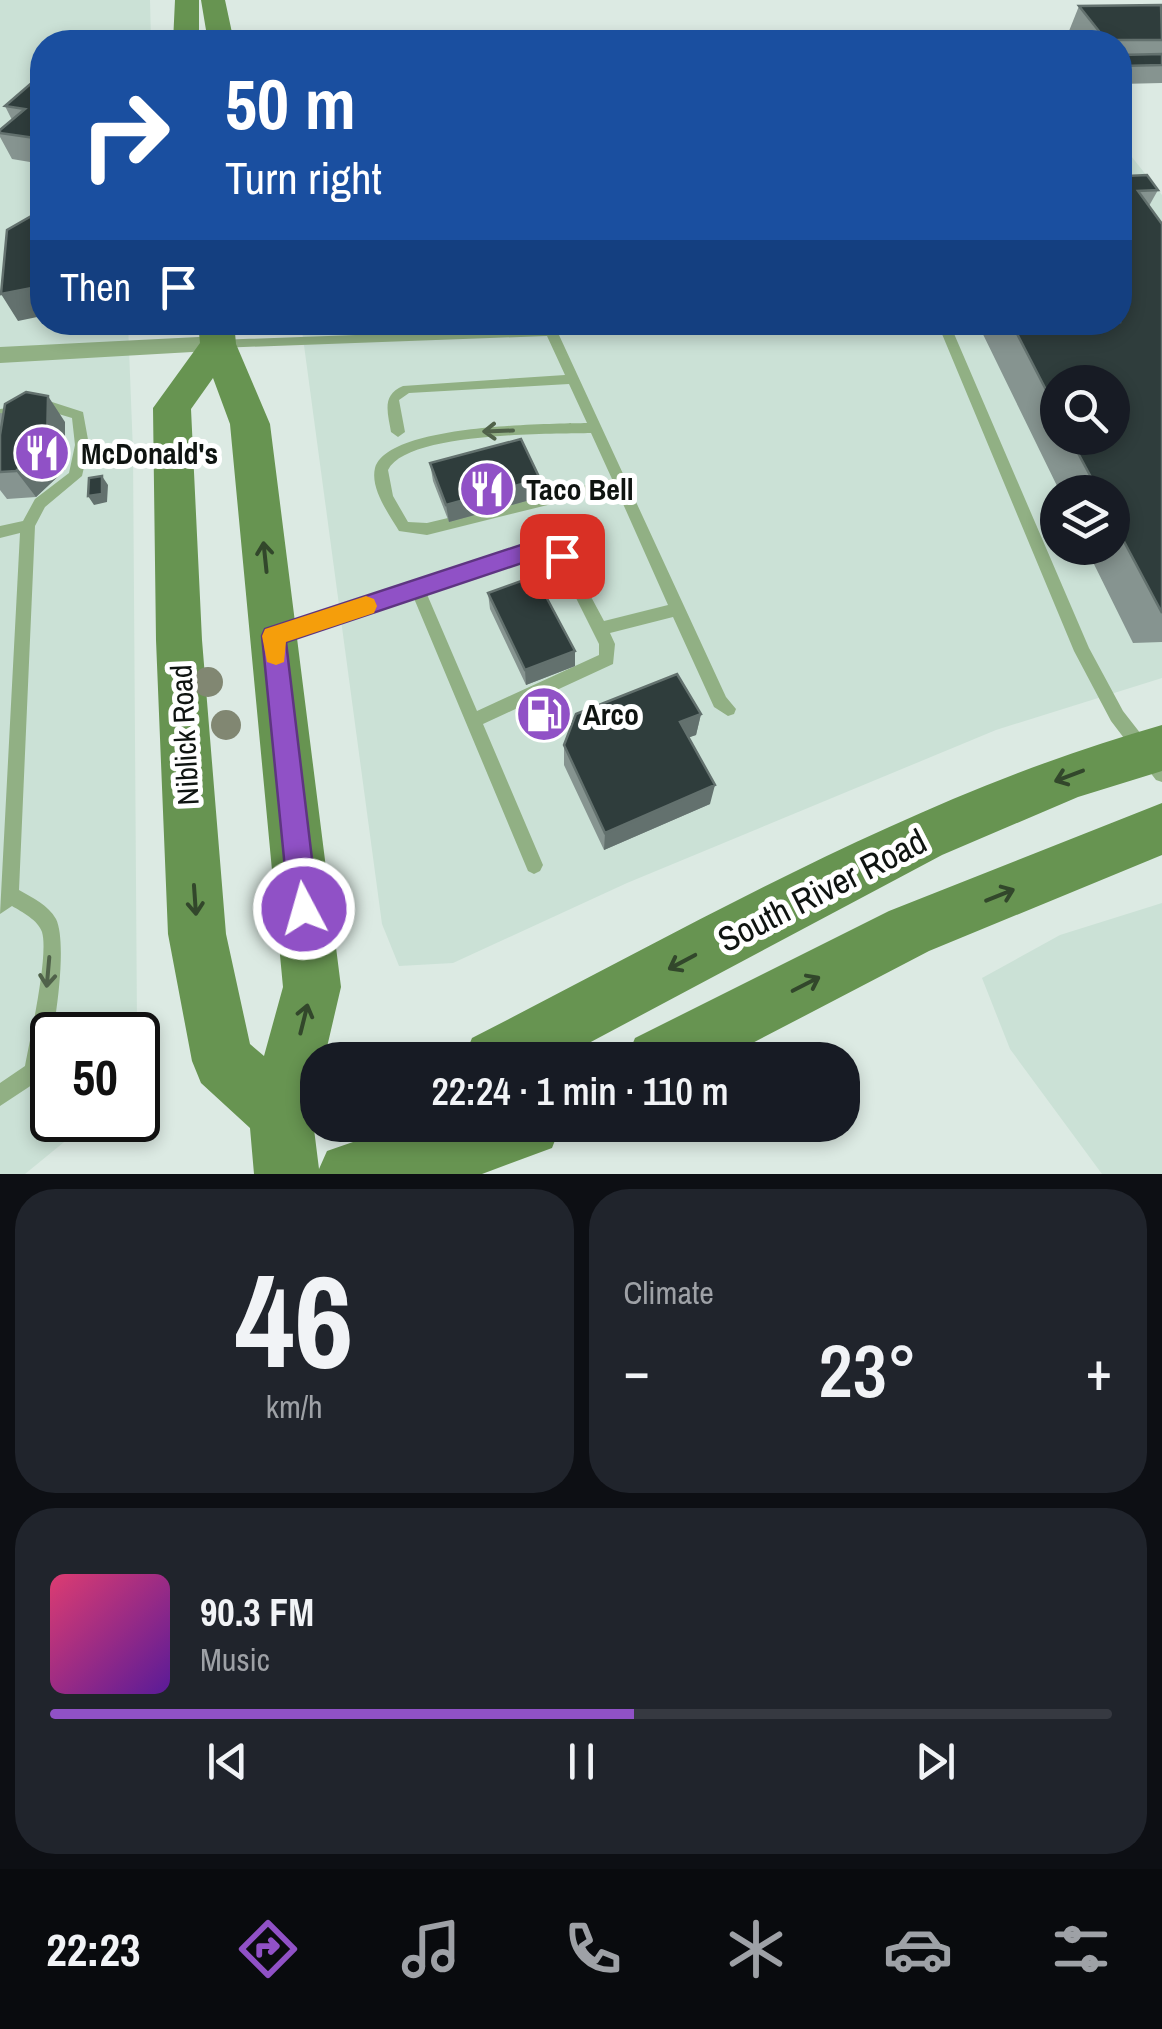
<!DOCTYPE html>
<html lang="en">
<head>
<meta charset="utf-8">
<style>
  body { margin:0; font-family:"Archivo Narrow",sans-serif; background:#20242c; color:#f1f3f6; height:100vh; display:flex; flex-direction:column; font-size:38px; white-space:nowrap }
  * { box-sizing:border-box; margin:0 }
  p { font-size:32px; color:#9ea1a6 }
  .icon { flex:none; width:55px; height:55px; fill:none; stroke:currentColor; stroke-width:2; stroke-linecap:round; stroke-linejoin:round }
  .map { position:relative; height:1174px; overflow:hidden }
  .drawer { display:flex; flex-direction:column; gap:15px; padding:15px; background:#0d0f14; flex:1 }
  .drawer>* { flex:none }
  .hud { position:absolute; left:30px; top:30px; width:1102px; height:305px; border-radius:40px; box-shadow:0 5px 15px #0003; background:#1a4fa0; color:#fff; overflow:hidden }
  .fabs { position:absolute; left:1040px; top:365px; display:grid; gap:20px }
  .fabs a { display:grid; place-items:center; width:90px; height:90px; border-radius:50%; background:#171b24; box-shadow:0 5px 15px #0003; font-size:50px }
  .speed { position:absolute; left:30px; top:1012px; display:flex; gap:20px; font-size:50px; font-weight:700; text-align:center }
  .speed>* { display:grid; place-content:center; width:130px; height:130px; border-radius:50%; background:#171b24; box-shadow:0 5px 15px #0003; line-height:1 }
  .speed .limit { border:5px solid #111; border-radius:15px; background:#fff; color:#111 }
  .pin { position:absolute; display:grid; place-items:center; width:85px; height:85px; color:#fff; margin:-42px; border-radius:20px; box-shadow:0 5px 15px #0006 }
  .me { position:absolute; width:110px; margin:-55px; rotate:354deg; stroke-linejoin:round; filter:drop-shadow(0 0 8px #0008) }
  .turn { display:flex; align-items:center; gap:35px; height:210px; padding:0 30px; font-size:45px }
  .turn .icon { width:130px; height:130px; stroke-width:2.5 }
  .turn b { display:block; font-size:70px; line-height:85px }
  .then { display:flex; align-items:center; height:95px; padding:0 30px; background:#0003; gap:20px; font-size:38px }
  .big { font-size:75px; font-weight:600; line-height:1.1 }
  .drawer .card { flex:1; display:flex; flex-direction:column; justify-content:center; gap:15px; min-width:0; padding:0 35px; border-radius:40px; background:#20242c }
  .drawer .dial { align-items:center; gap:0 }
  .dial b { font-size:130px; line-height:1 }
  .song { display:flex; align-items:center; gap:30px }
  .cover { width:120px; height:120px; border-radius:15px; background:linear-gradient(135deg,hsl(340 70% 55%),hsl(270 70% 35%)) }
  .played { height:10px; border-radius:5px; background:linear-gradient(90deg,#9051c6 55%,#363941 55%) }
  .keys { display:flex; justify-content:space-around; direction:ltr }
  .heat { display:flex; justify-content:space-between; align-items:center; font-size:55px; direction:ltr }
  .drawer .tiles { flex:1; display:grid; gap:15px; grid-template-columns:1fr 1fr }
  .card:last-child { grid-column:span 2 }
  .trip { position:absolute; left:300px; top:1042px; width:560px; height:100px; border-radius:40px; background:#171b24; box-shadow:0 5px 15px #0003; font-weight:600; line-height:100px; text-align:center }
  .tabs { display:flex; height:160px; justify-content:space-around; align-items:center; background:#090b0e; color:#9ea1a6 }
  .tabs .icon { width:70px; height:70px }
  .tabs .current { color:#9051c6 }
  .tabs b { font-size:45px; color:#f1f3f6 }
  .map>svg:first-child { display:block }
  .built { fill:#cbe1d6; fill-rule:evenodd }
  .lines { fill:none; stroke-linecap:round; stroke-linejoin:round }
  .lane { fill:#91b084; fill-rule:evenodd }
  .street { fill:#91b084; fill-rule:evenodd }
  .secondary { fill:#679451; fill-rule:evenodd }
  .tree { fill:#818772 }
  .wall { fill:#869490; fill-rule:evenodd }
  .shaded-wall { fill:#63716e }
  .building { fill:#2f3d3c; stroke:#63716e; stroke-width:2.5 }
  .oneway { stroke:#50624a }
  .oneway2 { stroke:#32472b }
  .route { fill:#9051c6; stroke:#5e3581; stroke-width:2.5 }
  .slow { fill:#f59e0b }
  .labels { text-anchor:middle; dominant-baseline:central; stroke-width:10; stroke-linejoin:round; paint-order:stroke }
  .poi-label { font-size:30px; font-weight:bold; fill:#0f1411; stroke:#fff; text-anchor:start }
  .street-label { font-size:30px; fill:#0f1411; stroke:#fff }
  .near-street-label { font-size:35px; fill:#0f1411; stroke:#fff }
</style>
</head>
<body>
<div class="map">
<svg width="1162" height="1174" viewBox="0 0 1162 1174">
  <rect width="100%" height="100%" fill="#dceae3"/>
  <path class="built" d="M 0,0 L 150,0 L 151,42 L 42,42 L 42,322 L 128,323 L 133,452 L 137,1024 L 133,1035 L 52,1035 L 52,1120 L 91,1120 L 25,1174 L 0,1174 Z
    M 1120,142 L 1162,195 L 1162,678 L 996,730 L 627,883 L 453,963 L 399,966 L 382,924 L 301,323 L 1120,322 ZM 1058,382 L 1112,382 L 1112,438 L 1058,438 ZM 1058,492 L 1112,492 L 1112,548 L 1058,548 Z
    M 1162,903 L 1162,1174 L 1102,1174 L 1010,1049 L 982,978 L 1060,935 Z"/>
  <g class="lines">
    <path class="lane" d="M 541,322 L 553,322 L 726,697 L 736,709 L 734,714 L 728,716 L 714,707 L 673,617 L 610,633 L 615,644 L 613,664 L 483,724 L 543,865 L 540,871 L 534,874 L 528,871 L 413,596 L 280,641 L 275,639 L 272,634 L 275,629 L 280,627 L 537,543 L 551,543 L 567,552 L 604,621 L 668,605 L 616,488 L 427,535 L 399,531 C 389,514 370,489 375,468 C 388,424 547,424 587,423 L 569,384 L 409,393 L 399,400 L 405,432 L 398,437 L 391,432 C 388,413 381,395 403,386 L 565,375 L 547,336 L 218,348 L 212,344 L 218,340 L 544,328 ZM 591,433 L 612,479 L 427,523 L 408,522 L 393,496 L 388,470 C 407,432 550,434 591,433 ZM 537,555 L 548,555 L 557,560 L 599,644 L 599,655 L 477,711 L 426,592 Z
      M 937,322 L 949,322 L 1089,648 L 1123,711 L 1162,761 L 1162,782 L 1156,780 L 1111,721 L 1074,651 Z
      M 52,402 L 83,412 L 89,445 L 82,476 L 45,507 L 35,526 L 19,890 C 33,898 48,905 56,919 C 69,945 53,1051 41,1079 L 0,1106 L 0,1083 L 25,1066 C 30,1039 49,955 42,932 C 38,920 22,912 12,906 L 0,914 L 20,533 L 0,538 L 0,526 L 23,521 L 35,499 L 69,473 L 75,445 L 72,418 L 52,412 L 0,419 L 0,409 Z"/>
    <path class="street" d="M 218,336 L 227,338 L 230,344 L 227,350 L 0,363 L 0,347 Z"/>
    <path class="secondary" d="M 175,0 L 199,0 L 199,42 L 173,42 Z
      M 201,0 L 225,0 L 234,42 L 208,42 Z
      M 198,322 L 234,322 L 236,344 L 270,424 L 341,987 L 324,1060 L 318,1060 L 318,1088 L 312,1113 L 319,1169 L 327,1151 L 402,1125 L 561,1125 L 552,1148 L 482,1174 L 254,1174 L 250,1128 L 201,1083 L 192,1061 L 168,934 L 156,640 L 153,408 L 200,343 ZM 213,378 L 230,424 L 283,987 L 264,1056 L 250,1044 L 226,934 L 202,640 L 191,409 Z
      M 1162,725 L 1162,771 L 1078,797 L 942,855 L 557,1060 L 463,1060 L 472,1038 C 697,923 918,794 1162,725 Z
      M 1162,803 L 1162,855 L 929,951 L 720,1060 L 626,1060 L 635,1038 L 889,911 Z"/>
  </g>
  <g class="tree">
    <circle cx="208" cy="682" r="15"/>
    <circle cx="226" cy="725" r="15"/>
  </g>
  <path class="wall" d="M 1162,5 L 1162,83 L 1120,84 L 1120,42 L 1077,42 L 1069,31 L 1079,6 Z
    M 42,74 L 42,164 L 12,159 L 0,137 L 0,130 L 12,120 L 5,106 Z
    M 1127,176 L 1158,190 L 1149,206 L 1162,224 L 1162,642 L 1133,643 L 1086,548 L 1112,548 L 1112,492 L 1060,492 L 977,322 L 1120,322 ZM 1058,382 L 1112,438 L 1058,438 Z
    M 0,413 L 65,422 L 65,470 L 36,497 L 7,499 L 0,490 Z
    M 430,463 L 541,497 L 449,522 L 433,481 Z
    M 488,593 L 575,666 L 526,685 L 490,609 Z
    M 701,714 L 696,735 L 689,737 L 710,804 L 604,850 L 564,765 L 564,745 Z"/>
  <path class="shaded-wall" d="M 42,286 L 42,316 L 18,321 L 1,294 Z
    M 48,396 L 65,422 L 65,470 L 36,497 L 16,471 Z
    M 102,476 L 108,485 L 107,502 L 94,505 L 88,496 Z
    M 540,479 L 541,497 L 449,522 L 446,505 Z
    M 575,651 L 575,666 L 526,685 L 525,670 Z
    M 701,714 L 696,735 L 676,742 L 680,722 Z
    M 715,785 L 710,804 L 604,850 L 605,833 Z"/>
  <path class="building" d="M 1161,5 L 1162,40 L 1106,40 L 1079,6 Z
    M 1162,54 L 1162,65 L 1121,66 L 1120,65 L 1120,55 Z
    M 42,74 L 42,139 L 0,133 L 0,130 L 25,109 L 5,106 Z
    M 1120,167 L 1127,176 L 1147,175 L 1158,190 L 1138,191 L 1162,224 L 1162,613 L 1112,519 L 1112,492 L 1099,492 L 1070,438 L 1112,438 L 1112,382 L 1058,382 L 1058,413 L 1011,322 L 1120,322 Z
    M 42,210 L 42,286 L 1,294 L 7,230 Z
    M 26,392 L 48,396 L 47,444 L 16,471 L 0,472 L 0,435 L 5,404 Z
    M 521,439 L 540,479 L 446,505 L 430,463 Z
    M 102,476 L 102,494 L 88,496 L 89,478 Z
    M 535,576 L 575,651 L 525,670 L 488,593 Z
    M 677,674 L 701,714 L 680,722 L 715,785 L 605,833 L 564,745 L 576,714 Z"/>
  <defs><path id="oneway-shaft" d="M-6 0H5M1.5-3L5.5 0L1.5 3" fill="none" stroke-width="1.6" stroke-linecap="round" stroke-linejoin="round" transform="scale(2.5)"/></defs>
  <g class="oneway">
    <use href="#oneway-shaft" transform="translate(498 431) rotate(178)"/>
    <use href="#oneway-shaft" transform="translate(48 972) rotate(95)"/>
  </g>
  <g class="oneway2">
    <use href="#oneway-shaft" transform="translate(265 557) rotate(-96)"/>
    <use href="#oneway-shaft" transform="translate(1069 776) rotate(159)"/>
    <use href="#oneway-shaft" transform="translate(1000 895) rotate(-22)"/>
    <use href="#oneway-shaft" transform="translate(195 900) rotate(86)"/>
    <use href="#oneway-shaft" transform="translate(682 962) rotate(152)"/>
    <use href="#oneway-shaft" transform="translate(806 984) rotate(-27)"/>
    <use href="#oneway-shaft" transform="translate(304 1019) rotate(-76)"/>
  </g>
  <path class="route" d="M 536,540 C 551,540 566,542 573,556 L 570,563 L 562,565 L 537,558 L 286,642 L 318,909 L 314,919 L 304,923 L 293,919 L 289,909 L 262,636 L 265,629 Z"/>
  <path class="slow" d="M 366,596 L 374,599 L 377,606 L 374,613 L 286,642 L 284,662 L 276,665 L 267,662 L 262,636 L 265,629 Z"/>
  <defs>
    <g id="restaurant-disc" transform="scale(2.875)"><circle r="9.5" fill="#9051c6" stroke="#fff"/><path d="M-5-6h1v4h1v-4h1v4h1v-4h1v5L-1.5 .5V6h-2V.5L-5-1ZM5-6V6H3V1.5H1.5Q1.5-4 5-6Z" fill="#fff"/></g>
    <g id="fuel-disc" transform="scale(2.875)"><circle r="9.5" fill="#9051c6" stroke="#fff"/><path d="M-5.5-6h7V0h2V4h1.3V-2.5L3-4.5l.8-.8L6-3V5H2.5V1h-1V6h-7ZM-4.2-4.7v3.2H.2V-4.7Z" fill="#fff"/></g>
  </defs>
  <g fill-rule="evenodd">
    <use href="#restaurant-disc" x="42" y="453"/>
    <use href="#restaurant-disc" x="487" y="489"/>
    <use href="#fuel-disc" x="544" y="714"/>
  </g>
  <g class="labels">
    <g class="poi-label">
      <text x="81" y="453">McDonald's</text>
      <text x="526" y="489">Taco Bell</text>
      <text x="583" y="714">Arco</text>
    </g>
    <g class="street-label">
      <text transform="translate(184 735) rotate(-93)">Niblick Road</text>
    </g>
    <g class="near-street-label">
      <text transform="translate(822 890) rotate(-27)">South River Road</text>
    </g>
  </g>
</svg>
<div class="fabs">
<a><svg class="icon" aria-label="search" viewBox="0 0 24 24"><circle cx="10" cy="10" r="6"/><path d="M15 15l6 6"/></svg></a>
<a><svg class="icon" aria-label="layers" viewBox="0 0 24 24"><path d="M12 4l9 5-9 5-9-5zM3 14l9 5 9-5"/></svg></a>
</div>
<div class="speed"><div class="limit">50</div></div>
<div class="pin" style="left:562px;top:556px;background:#d93025"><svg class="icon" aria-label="arrive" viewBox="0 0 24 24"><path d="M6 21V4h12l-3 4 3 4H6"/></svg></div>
<svg class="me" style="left:304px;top:909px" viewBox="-20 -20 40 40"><circle r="17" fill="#9051c6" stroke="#fff" stroke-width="3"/><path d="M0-11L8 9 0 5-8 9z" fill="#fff"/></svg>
<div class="trip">22:24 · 1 min · 110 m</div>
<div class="hud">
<div class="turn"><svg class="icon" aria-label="right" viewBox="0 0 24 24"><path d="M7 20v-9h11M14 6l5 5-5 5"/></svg><div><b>50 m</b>Turn right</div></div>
<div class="then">Then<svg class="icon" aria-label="arrive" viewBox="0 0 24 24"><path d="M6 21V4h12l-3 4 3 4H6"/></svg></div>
</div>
</div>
<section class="drawer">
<div class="tiles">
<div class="card dial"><b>46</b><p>km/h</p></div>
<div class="card"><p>Climate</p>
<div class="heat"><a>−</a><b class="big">23°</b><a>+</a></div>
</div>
<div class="card">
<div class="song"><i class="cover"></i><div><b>90.3 FM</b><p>Music</p></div></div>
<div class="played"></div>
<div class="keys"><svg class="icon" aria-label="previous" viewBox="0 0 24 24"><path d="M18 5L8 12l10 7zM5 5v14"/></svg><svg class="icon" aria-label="pause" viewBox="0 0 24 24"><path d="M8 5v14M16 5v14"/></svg><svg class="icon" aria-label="next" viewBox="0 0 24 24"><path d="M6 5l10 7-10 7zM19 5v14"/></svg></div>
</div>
</div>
</section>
<nav class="tabs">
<b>22:23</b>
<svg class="icon current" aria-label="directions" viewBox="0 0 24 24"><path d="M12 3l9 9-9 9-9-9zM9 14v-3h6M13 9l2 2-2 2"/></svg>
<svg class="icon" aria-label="music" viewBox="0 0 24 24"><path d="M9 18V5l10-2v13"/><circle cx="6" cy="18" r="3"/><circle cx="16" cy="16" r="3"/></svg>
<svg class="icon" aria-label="phone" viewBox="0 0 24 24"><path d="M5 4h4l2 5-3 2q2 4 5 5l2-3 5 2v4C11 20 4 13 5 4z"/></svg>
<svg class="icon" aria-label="climate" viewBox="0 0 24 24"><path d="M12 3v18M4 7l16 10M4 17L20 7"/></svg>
<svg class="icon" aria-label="car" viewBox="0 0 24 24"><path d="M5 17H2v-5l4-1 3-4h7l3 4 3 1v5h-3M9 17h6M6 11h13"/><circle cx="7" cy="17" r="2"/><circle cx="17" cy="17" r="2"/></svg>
<svg class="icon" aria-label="filters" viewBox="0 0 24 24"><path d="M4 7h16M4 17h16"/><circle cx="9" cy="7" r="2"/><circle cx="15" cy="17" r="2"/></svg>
</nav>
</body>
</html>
